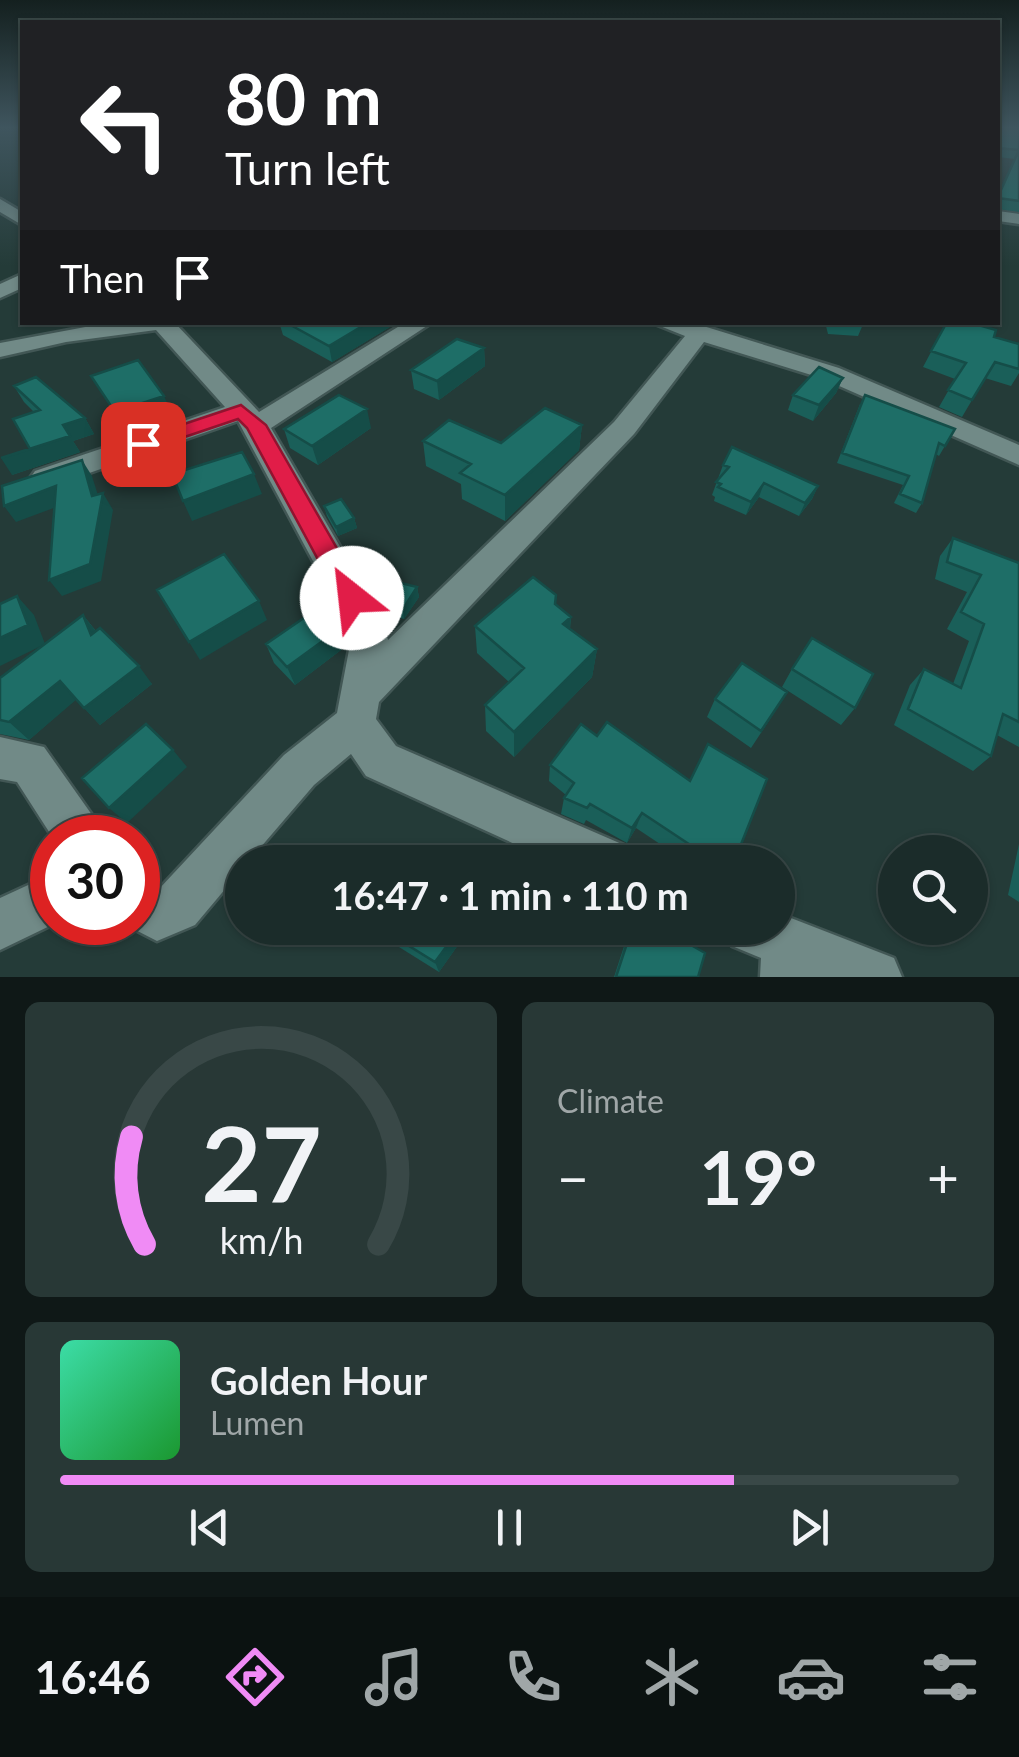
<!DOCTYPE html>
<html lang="en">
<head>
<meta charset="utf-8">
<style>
  body { margin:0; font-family:Lato,sans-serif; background:#283836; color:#f1f3f6; height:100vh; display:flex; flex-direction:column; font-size:38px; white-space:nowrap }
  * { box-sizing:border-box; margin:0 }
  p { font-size:32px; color:#a0a7a8 }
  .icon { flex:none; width:55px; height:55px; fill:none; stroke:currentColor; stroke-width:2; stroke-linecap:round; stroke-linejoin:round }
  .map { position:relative; height:977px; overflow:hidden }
  .panel { display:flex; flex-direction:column; gap:25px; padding:25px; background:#0f1817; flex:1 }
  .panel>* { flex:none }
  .guide { position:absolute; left:20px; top:20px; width:980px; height:305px; border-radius:0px; box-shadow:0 2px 8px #0004,0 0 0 2px #394847; background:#202124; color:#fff; overflow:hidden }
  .buttons { position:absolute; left:878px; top:835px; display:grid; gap:20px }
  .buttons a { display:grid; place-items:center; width:110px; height:110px; border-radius:50%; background:#1b2c2a; box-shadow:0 2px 8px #0004,0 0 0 2px #394847; font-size:50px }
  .speed { position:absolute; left:30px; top:815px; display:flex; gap:20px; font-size:50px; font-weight:700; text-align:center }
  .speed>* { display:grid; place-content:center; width:130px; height:130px; border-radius:50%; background:#1b2c2a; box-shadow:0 2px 8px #0004,0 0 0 2px #394847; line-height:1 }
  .speed .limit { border:15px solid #d22; background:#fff; color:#111 }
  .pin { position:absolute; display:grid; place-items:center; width:85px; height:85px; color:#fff; margin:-42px; border-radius:20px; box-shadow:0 5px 15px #0006 }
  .me { position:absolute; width:110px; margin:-55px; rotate:331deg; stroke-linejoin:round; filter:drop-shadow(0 0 8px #0008) }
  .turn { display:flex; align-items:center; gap:35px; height:210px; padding:0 40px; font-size:45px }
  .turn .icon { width:130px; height:130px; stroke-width:2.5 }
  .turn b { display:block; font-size:70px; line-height:85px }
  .then { display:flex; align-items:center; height:95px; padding:0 40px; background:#0003; gap:20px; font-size:38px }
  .big { font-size:75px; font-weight:700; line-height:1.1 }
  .panel .widget { flex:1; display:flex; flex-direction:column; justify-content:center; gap:15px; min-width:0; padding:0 35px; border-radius:15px; background:#283836 }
  .panel .dial { align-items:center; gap:0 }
  .dial svg { height:260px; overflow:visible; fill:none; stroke:#394847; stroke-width:7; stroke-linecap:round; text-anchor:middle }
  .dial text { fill:#f1f3f6; stroke:none }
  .song { display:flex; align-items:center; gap:30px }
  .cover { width:120px; height:120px; border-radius:15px; background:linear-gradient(135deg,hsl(160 70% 55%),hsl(130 70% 35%)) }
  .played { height:10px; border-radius:5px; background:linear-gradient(90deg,#f08bf5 75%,#394847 75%) }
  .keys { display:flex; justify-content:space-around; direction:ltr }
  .heat { display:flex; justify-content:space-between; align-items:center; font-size:55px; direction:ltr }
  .panel .tiles { flex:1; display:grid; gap:25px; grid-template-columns:1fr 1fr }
  .widget:last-child { grid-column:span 2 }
  .trip { position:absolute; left:225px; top:845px; width:570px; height:100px; border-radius:50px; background:#1b2c2a; box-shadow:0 2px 8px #0004,0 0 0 2px #394847; font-weight:700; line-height:100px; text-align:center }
  .tabs { display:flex; height:160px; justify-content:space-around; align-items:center; background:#0b1211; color:#a0a7a8 }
  .tabs .icon { width:70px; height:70px }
  .tabs .active { color:#f08bf5 }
  .tabs b { font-size:45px; color:#f1f3f6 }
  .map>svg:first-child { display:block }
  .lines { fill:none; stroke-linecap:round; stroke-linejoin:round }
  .minor-casing { stroke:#425755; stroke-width:5 }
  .minor { fill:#718a87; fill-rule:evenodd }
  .wall { fill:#1a5f59 }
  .shaded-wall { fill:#154d48 }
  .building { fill:#1e6e67; stroke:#154d48; stroke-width:2.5 }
  .route { fill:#e11d48; stroke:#92132f; stroke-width:2.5 }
</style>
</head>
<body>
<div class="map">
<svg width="1019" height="977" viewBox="0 0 1019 977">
  <rect width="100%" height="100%" fill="#243b38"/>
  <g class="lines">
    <g class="minor-casing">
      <path id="minor" d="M 0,199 L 22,212 L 22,225 L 0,212 Z
        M 998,211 L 1019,214 L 1019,224 L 998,221 Z
        M 22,274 L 22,288 L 0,298 L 0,284 Z
        M 112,322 L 174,322 L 259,412 L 406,322 L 433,322 L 271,428 L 384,622 L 388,640 L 614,422 L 685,336 L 650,322 L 700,325 L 839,368 L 1019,445 L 1019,465 L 821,378 L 704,342 L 634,434 L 379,702 L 376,719 L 396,746 L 624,845 L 631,862 L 554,862 L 366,776 L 351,754 L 314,785 L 248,862 L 242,862 L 242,869 L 195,925 L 157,941 L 120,922 L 138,922 L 138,880 L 159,889 L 284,755 L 337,713 L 352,634 L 238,421 L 55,485 L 35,485 L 30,478 L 35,471 L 225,407 L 156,330 L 66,342 L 0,357 L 0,343 Z
        M 0,737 L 44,747 L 97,822 L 104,838 L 53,838 L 17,782 L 0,779 Z
        M 52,874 L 52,922 L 58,922 L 0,950 L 0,898 Z
        M 778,913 L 894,958 L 902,977 L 760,977 L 761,958 L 732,946 L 725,928 L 778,928 Z"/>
    </g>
    <use href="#minor" class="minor"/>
  </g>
  <path class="wall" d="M 998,129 L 1019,129 L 1019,212 L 998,209 L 998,189 L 1001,190 L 1015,159 L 998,157 Z
    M 279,322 L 398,322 L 332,362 L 283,335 Z
    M 825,322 L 864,322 L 858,336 L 828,334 Z
    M 947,322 L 1019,344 L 1019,373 L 1011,386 L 985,378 L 962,417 L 939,407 L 955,379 L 923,367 Z
    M 484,348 L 485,366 L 439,400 L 414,389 L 411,370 Z
    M 843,378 L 836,393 L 813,421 L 788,410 L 793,395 Z
    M 14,386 L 85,418 L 94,434 L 73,441 L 80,452 L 12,475 L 30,449 L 34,412 L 24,402 Z
    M 860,404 L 955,429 L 939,456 L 936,454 L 922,503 L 916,513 L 894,503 L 903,485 L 837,463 Z
    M 582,425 L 579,450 L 505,521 L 462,499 L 461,484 L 426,466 L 423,441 L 501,443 Z
    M 371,428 L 318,465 L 290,448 L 284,429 Z
    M 723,465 L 818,486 L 812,499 L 799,516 L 759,497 L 746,515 L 714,501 L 715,497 L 712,495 Z
    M 324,506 L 354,518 L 357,528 L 338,536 L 327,516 Z
    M 953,538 L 1019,563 L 1019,747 L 997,735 L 991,756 L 973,771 L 894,725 L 910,685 L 924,669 L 953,684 L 969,641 L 947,629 L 967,592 L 935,579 L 940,556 Z
    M 371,587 L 417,587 L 419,597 L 404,619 L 383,613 L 374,597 Z
    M 555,605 L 571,617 L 570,629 L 597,649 L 592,677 L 514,757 L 486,731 L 485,705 L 509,682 L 477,653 L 475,626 Z
    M 83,615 L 96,631 L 152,684 L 100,725 L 76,699 L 29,740 L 0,734 L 0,678 Z
    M 335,632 L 341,650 L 295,685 L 274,663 L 266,644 Z
    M 792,669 L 855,708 L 841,725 L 782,687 Z
    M 715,699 L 776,710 L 751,748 L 707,717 Z
    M 550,765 L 734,862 L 687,862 L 636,828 L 627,843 L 586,820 L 584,824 L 561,814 L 564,798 L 566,795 L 549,781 Z
    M 1019,844 L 1019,902 L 1008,895 Z
    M 388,928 L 470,928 L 439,972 L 391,942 L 385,931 Z
    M 630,928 L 661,928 L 698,977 L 614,977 Z"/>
  <path class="shaded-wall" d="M 369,322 L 398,322 L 332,362 L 329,346 Z
    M 484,348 L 485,366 L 439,400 L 437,381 Z
    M 843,378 L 836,393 L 813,421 L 819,405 Z
    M 164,396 L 170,409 L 122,425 L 115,412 Z
    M 367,409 L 371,428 L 318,465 L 312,446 Z
    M 85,418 L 94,434 L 73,441 L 80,452 L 12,475 L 1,458 L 70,436 L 63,425 Z
    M 582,425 L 579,450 L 505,521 L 505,495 Z
    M 82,460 L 92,476 L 101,505 L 103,493 L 113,510 L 101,581 L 62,596 L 49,580 L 92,496 Z
    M 254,474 L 262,494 L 192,521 L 183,501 Z
    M 764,483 L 759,497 L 746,515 L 751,502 Z
    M 56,486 L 67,503 L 16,522 L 4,506 Z
    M 818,486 L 812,499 L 799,516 L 805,503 Z
    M 354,518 L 357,528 L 338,536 L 336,527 Z
    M 417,587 L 419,597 L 404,619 L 403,609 Z
    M 17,596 L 34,615 L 45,644 L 0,666 L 0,638 Z
    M 259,601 L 267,620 L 200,660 L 189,642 Z
    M 83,615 L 98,634 L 91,635 Z
    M 571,617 L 568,644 L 563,624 Z
    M 335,632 L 341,650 L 295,685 L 287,667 Z
    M 597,649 L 592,677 L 514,757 L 514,732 Z
    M 139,666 L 152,684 L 100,725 L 84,708 Z
    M 60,681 L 77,699 L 29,740 L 9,722 Z
    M 173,750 L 187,767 L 127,823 L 109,808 Z
    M 642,813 L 636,828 L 627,843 L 632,828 Z
    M 460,928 L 470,928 L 439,972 L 435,962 Z"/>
  <path class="building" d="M 998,129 L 1019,129 L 1019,150 L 998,148 Z
    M 1019,150 L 1019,201 L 998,198 L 1000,194 L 998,196 L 998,189 L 1001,190 Z
    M 285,322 L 369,322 L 329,346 Z
    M 947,322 L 968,322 L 996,330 L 994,337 L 1019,344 L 1019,369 L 995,362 L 972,400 L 948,390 L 966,363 L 931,351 Z
    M 457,339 L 484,348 L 437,381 L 411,370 Z
    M 138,360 L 164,396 L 115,412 L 91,376 Z
    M 819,367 L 843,378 L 819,405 L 793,395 Z
    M 36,377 L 85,418 L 63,425 L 70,436 L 1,458 L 30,449 L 13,419 L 40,410 L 14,386 Z
    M 339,395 L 367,409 L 312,446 L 284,429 Z
    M 865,395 L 955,429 L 945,446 L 939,443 L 922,503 L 900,494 L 909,476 L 842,453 Z
    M 545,408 L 582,425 L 505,495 L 460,473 L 471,464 L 423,441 L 449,420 L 501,443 Z
    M 732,447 L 818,486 L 805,503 L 764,483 L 751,502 L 718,487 L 721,484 L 716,482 L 729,467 L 723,465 Z
    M 242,452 L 254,474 L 183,501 L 172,474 Z
    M 82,460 L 92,496 L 103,493 L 90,564 L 49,580 L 56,486 L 4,506 L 2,486 Z
    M 341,499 L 354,518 L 336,527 L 324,506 Z
    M 953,538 L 1019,563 L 1019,722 L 1003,714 L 991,756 L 908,709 L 924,669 L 961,688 L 984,624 L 961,612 L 981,575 L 947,562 Z
    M 224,554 L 259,601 L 189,642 L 157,590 Z
    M 377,577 L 417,587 L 403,609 L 381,604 L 371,587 Z
    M 533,577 L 556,595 L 555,604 L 571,617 L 563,624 L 597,649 L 514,732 L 485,705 L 524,668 L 475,626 Z
    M 17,596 L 28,625 L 0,638 L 0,604 Z
    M 314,611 L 335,632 L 287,667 L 266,644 Z
    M 83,615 L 91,635 L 100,628 L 139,666 L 84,708 L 60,681 L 9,722 L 0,720 L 0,678 Z
    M 812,638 L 873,674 L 855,708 L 792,669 Z
    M 742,663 L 787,692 L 761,731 L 715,699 Z
    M 607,722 L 690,781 L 708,744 L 767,779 L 734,862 L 716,862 L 642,813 L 632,828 L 590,804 L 587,808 L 564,798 L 574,783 L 550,765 L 581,724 L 597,736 Z
    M 146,724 L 173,750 L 109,808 L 82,778 Z
    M 388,928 L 460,928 L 435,962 L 385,931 Z
    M 632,928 L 661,928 L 705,953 L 698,977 L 616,977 Z"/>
  <linearGradient id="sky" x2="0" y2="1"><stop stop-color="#14201f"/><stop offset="0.48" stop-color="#3f555e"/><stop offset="1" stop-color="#3f555e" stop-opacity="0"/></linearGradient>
  <rect width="1019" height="266" fill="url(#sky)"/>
  <path class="route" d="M 241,405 L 266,425 L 361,590 L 365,598 L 361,606 L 352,609 L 343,606 L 247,428 L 238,419 L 143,451 L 133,444 L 136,440 Z"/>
</svg>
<div class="buttons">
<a><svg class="icon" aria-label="search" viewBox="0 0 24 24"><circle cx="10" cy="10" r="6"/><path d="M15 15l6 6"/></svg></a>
</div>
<div class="speed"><div class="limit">30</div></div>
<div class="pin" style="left:143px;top:444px;background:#d93025"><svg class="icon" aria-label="arrive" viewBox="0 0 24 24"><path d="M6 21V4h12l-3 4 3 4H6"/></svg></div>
<svg class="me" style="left:352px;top:598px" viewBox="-20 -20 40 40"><circle r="19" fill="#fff"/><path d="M0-13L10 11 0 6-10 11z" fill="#e11d48"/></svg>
<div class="trip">16:47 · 1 min · 110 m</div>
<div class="guide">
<div class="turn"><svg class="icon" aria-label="left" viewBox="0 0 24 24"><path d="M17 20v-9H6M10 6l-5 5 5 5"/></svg><div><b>80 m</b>Turn left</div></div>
<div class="then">Then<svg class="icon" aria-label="arrive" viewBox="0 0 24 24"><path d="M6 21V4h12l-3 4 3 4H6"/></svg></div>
</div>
</div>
<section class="panel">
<div class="tiles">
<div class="widget dial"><svg viewBox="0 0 100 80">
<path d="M14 69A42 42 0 1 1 86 69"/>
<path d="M14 69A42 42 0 0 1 10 36" stroke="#f08bf5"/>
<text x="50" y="56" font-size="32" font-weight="700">27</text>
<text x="50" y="72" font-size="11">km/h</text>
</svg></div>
<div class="widget"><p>Climate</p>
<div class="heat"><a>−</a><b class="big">19°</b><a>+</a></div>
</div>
<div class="widget">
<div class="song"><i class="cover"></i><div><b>Golden Hour</b><p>Lumen</p></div></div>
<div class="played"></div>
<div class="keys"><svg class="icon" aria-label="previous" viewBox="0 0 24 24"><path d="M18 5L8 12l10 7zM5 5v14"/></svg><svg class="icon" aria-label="pause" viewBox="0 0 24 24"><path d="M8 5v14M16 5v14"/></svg><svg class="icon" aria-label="next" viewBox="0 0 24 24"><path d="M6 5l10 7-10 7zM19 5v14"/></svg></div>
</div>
</div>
</section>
<nav class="tabs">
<b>16:46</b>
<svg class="icon active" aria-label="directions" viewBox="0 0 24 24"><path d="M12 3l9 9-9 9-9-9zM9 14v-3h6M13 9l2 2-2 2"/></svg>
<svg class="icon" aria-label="music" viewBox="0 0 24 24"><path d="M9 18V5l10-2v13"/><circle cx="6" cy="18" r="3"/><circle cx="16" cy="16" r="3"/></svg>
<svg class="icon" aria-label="phone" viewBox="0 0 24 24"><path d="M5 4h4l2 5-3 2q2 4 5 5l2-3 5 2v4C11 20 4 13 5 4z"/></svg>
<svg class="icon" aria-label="climate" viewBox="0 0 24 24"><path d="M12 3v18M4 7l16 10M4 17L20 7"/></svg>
<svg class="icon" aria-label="car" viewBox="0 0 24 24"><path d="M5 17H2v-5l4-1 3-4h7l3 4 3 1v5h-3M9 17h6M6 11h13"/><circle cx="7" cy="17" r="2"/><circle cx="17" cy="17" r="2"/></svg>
<svg class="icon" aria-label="filters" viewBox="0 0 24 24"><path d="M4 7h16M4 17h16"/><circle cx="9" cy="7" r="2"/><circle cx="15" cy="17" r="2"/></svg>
</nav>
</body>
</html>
